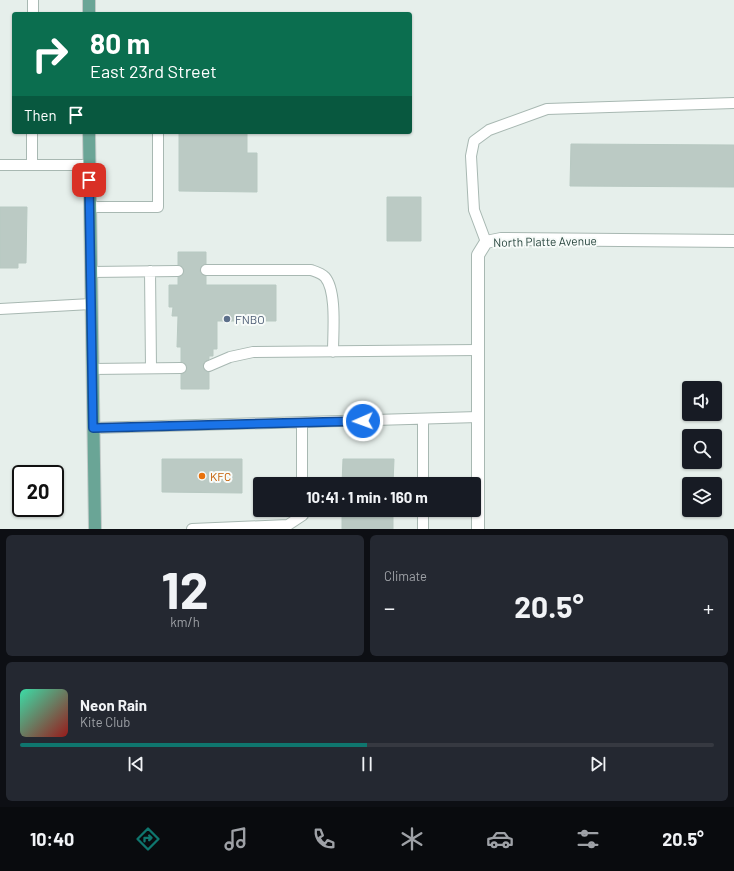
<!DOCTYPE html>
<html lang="en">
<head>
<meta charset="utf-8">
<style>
  body { margin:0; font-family:Barlow,sans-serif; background:#242831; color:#f1f3f6; height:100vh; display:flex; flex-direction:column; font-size:15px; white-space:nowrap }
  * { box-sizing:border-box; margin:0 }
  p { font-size:13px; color:#9ea1a6 }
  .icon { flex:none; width:22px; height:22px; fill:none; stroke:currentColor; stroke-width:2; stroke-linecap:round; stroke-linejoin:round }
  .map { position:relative; height:529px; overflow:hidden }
  .sheet { display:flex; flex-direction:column; gap:6px; padding:6px; background:#0d0f14; flex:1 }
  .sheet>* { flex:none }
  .top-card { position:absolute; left:12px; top:12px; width:400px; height:122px; border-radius:4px; box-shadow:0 1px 3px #0004; background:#0b6e4f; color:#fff; overflow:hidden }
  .fabs { position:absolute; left:682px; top:381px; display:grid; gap:8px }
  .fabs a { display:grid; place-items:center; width:40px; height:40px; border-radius:4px; background:#171b24; box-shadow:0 1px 3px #0004; font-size:20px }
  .speed { position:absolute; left:12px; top:465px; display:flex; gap:8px; font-size:20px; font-weight:700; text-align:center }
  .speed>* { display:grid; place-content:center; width:52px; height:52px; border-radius:50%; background:#171b24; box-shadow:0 1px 3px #0004; line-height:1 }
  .speed .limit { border:2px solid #111; border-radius:6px; background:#fff; color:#111 }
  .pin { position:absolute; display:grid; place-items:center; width:34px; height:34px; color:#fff; margin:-17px; border-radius:8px; box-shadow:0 2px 6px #0006 }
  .me { position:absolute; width:44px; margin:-22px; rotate:268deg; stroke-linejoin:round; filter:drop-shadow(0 0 3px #0008) }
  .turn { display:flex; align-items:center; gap:14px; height:84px; padding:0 12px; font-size:18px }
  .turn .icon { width:52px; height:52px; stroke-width:2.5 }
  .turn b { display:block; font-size:28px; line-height:34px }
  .then { display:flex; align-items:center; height:38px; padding:0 12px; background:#0003; gap:8px; font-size:15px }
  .big { font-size:30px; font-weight:700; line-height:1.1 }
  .sheet .tile { flex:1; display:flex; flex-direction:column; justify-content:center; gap:6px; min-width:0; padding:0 14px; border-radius:6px; background:#242831 }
  .sheet .dial { align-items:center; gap:0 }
  .dial b { font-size:52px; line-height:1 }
  .song { display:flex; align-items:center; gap:12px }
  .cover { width:48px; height:48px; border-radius:6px; background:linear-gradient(135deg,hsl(160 70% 55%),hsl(0 70% 35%)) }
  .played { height:4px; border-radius:2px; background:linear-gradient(90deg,#0f766e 50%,#363941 50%) }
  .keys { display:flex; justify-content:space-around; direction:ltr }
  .heat { display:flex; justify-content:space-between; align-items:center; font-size:22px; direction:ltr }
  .sheet .tiles { flex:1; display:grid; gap:6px; grid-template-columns:1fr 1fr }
  .tile:last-child { grid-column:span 2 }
  .trip { position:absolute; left:253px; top:477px; width:228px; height:40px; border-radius:4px; background:#171b24; box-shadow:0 1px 3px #0004; font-weight:700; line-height:40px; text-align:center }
  .menu { display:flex; height:64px; justify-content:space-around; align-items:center; background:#090b0e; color:#9ea1a6 }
  .menu .icon { width:28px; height:28px }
  .menu .on { color:#0f766e }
  .menu b { font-size:18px; color:#f1f3f6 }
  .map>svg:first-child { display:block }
  .building { fill:#bbcac4; stroke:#b8c9c2 }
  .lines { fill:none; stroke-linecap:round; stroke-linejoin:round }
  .service-casing { stroke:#a8b8b2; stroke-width:12 }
  .minor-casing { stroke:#a8b8b2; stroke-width:14 }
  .primary-casing { stroke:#c2cac8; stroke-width:14 }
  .service { stroke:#fff; stroke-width:10 }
  .minor { stroke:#fff; stroke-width:12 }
  .primary { stroke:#6aa596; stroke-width:12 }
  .route-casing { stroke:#114b97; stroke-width:10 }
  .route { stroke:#1a73e8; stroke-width:7 }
  .service-dot { fill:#5c6f8a; stroke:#f7fbf9; stroke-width:1.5 }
  .food-dot { fill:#e8710a; stroke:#f7fbf9; stroke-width:1.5 }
  .labels { text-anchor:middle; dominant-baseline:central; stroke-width:4; stroke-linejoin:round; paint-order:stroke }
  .street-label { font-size:12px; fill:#24423a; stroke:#f7fbf9 }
  .service-label { font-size:12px; fill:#4e5e75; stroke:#f7fbf9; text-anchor:start }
  .food-label { font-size:12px; fill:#c56008; stroke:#f7fbf9; text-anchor:start }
</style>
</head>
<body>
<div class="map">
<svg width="734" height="529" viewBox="0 0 734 529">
  <rect width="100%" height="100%" fill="#e6efeb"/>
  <path class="building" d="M 179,132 L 247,132 L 247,153 L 257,153 L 257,192 L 179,191 Z
    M 571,144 L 734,145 L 734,187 L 570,186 Z
    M 387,197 L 421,197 L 421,241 L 387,241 Z
    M 0,207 L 27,207 L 26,263 L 18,263 L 18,268 L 0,268 Z
    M 178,252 L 206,252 L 206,264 L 202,265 L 200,270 L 201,274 L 206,276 L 206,285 L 276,285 L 276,321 L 217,321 L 217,349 L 213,349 L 213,356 L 209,356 L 209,359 L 204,362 L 203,365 L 205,371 L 209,372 L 209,389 L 181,389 L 181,374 L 185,373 L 187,368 L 184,363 L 181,362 L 181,347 L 177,347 L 178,316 L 172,316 L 173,307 L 169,307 L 169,285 L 178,285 L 178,277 L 182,276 L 184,271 L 183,267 L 178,265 Z
    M 162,459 L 242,459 L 242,493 L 162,492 Z
    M 343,459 L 394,459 L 393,484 L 342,484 Z
    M 342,510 L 393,510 L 393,529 L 342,529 Z"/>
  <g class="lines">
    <g class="service-casing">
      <path id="service" d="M 33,14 L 33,0
        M 0,165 L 89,165
        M 32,165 L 32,132
        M 90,207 L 158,207 L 158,132
        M 486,242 L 474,210 L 471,156 L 474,141 L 489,130 L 547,109 L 734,103
        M 206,270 L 311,270 C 317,272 321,273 325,277 C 337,291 333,333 333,352
        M 150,271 L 151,368
        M 91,272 L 178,271
        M 0,309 L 91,304
        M 209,366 L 230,357 L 253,352 L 478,350
        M 92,369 L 181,368
        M 423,419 L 423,484
        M 302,423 L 302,484
        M 93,428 L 478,417
        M 423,510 L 423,529
        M 192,529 L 288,525 L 303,515 L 303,510"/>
    </g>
    <g class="minor-casing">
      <path id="minor" d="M 478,529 L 478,255 L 486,242 L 501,239 L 734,241"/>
    </g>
    <g class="primary-casing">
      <path id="primary" d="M 89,0 L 89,14
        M 89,132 L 95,529"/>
    </g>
    <use href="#service" class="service"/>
    <use href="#minor" class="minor"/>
    <use href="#primary" class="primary"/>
  </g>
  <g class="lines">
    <g class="route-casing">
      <path id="route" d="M 89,180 L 93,428 L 363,421"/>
    </g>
    <use href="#route" class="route"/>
  </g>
  <circle class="service-dot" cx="227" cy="319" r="4"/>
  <circle class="food-dot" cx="202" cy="476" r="4"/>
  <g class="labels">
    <g class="street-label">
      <text transform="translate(545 241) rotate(-1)">North Platte Avenue</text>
    </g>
    <g class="service-label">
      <text x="235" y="319">FNBO</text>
    </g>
    <g class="food-label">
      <text x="210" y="476">KFC</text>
    </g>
  </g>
</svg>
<div class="fabs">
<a><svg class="icon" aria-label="sound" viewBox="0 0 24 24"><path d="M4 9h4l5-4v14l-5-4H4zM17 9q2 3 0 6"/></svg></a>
<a><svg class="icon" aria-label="search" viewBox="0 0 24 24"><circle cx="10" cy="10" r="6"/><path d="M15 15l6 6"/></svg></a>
<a><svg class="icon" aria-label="layers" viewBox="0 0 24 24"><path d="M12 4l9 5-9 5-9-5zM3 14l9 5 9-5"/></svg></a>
</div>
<div class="speed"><div class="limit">20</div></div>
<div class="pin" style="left:89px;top:180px;background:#d93025"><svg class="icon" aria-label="arrive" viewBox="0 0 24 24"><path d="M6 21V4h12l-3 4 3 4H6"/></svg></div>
<svg class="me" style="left:363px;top:421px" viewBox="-20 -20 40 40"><circle r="17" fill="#1a73e8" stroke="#fff" stroke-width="3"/><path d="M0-11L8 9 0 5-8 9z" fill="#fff"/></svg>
<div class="trip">10:41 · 1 min · 160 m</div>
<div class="top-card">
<div class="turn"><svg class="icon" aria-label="right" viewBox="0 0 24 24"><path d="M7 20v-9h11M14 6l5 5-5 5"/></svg><div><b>80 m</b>East 23rd Street</div></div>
<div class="then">Then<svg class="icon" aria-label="arrive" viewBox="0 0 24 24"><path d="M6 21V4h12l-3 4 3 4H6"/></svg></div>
</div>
</div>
<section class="sheet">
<div class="tiles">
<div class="tile dial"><b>12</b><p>km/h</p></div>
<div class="tile"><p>Climate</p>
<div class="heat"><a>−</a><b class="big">20.5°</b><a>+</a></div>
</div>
<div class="tile">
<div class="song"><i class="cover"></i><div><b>Neon Rain</b><p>Kite Club</p></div></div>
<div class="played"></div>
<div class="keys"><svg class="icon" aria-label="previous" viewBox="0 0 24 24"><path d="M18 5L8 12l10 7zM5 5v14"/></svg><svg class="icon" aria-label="pause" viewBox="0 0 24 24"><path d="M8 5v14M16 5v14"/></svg><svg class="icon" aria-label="next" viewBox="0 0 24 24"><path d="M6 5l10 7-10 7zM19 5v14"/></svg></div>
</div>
</div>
</section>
<nav class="menu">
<b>10:40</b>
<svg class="icon on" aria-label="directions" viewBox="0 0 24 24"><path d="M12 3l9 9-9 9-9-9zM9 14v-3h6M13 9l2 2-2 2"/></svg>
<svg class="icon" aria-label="music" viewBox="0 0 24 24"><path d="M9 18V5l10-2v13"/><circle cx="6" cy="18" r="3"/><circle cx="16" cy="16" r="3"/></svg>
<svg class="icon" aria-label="phone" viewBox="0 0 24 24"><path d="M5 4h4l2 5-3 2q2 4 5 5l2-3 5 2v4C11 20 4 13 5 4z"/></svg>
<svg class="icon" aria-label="climate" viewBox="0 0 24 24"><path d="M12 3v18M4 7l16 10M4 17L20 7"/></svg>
<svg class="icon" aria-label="car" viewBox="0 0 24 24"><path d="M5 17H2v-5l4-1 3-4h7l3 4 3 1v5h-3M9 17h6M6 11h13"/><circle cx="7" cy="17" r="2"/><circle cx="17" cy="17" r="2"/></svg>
<svg class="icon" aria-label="filters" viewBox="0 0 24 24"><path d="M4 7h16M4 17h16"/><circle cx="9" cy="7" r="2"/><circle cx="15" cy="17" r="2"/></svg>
<b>20.5°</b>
</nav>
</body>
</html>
